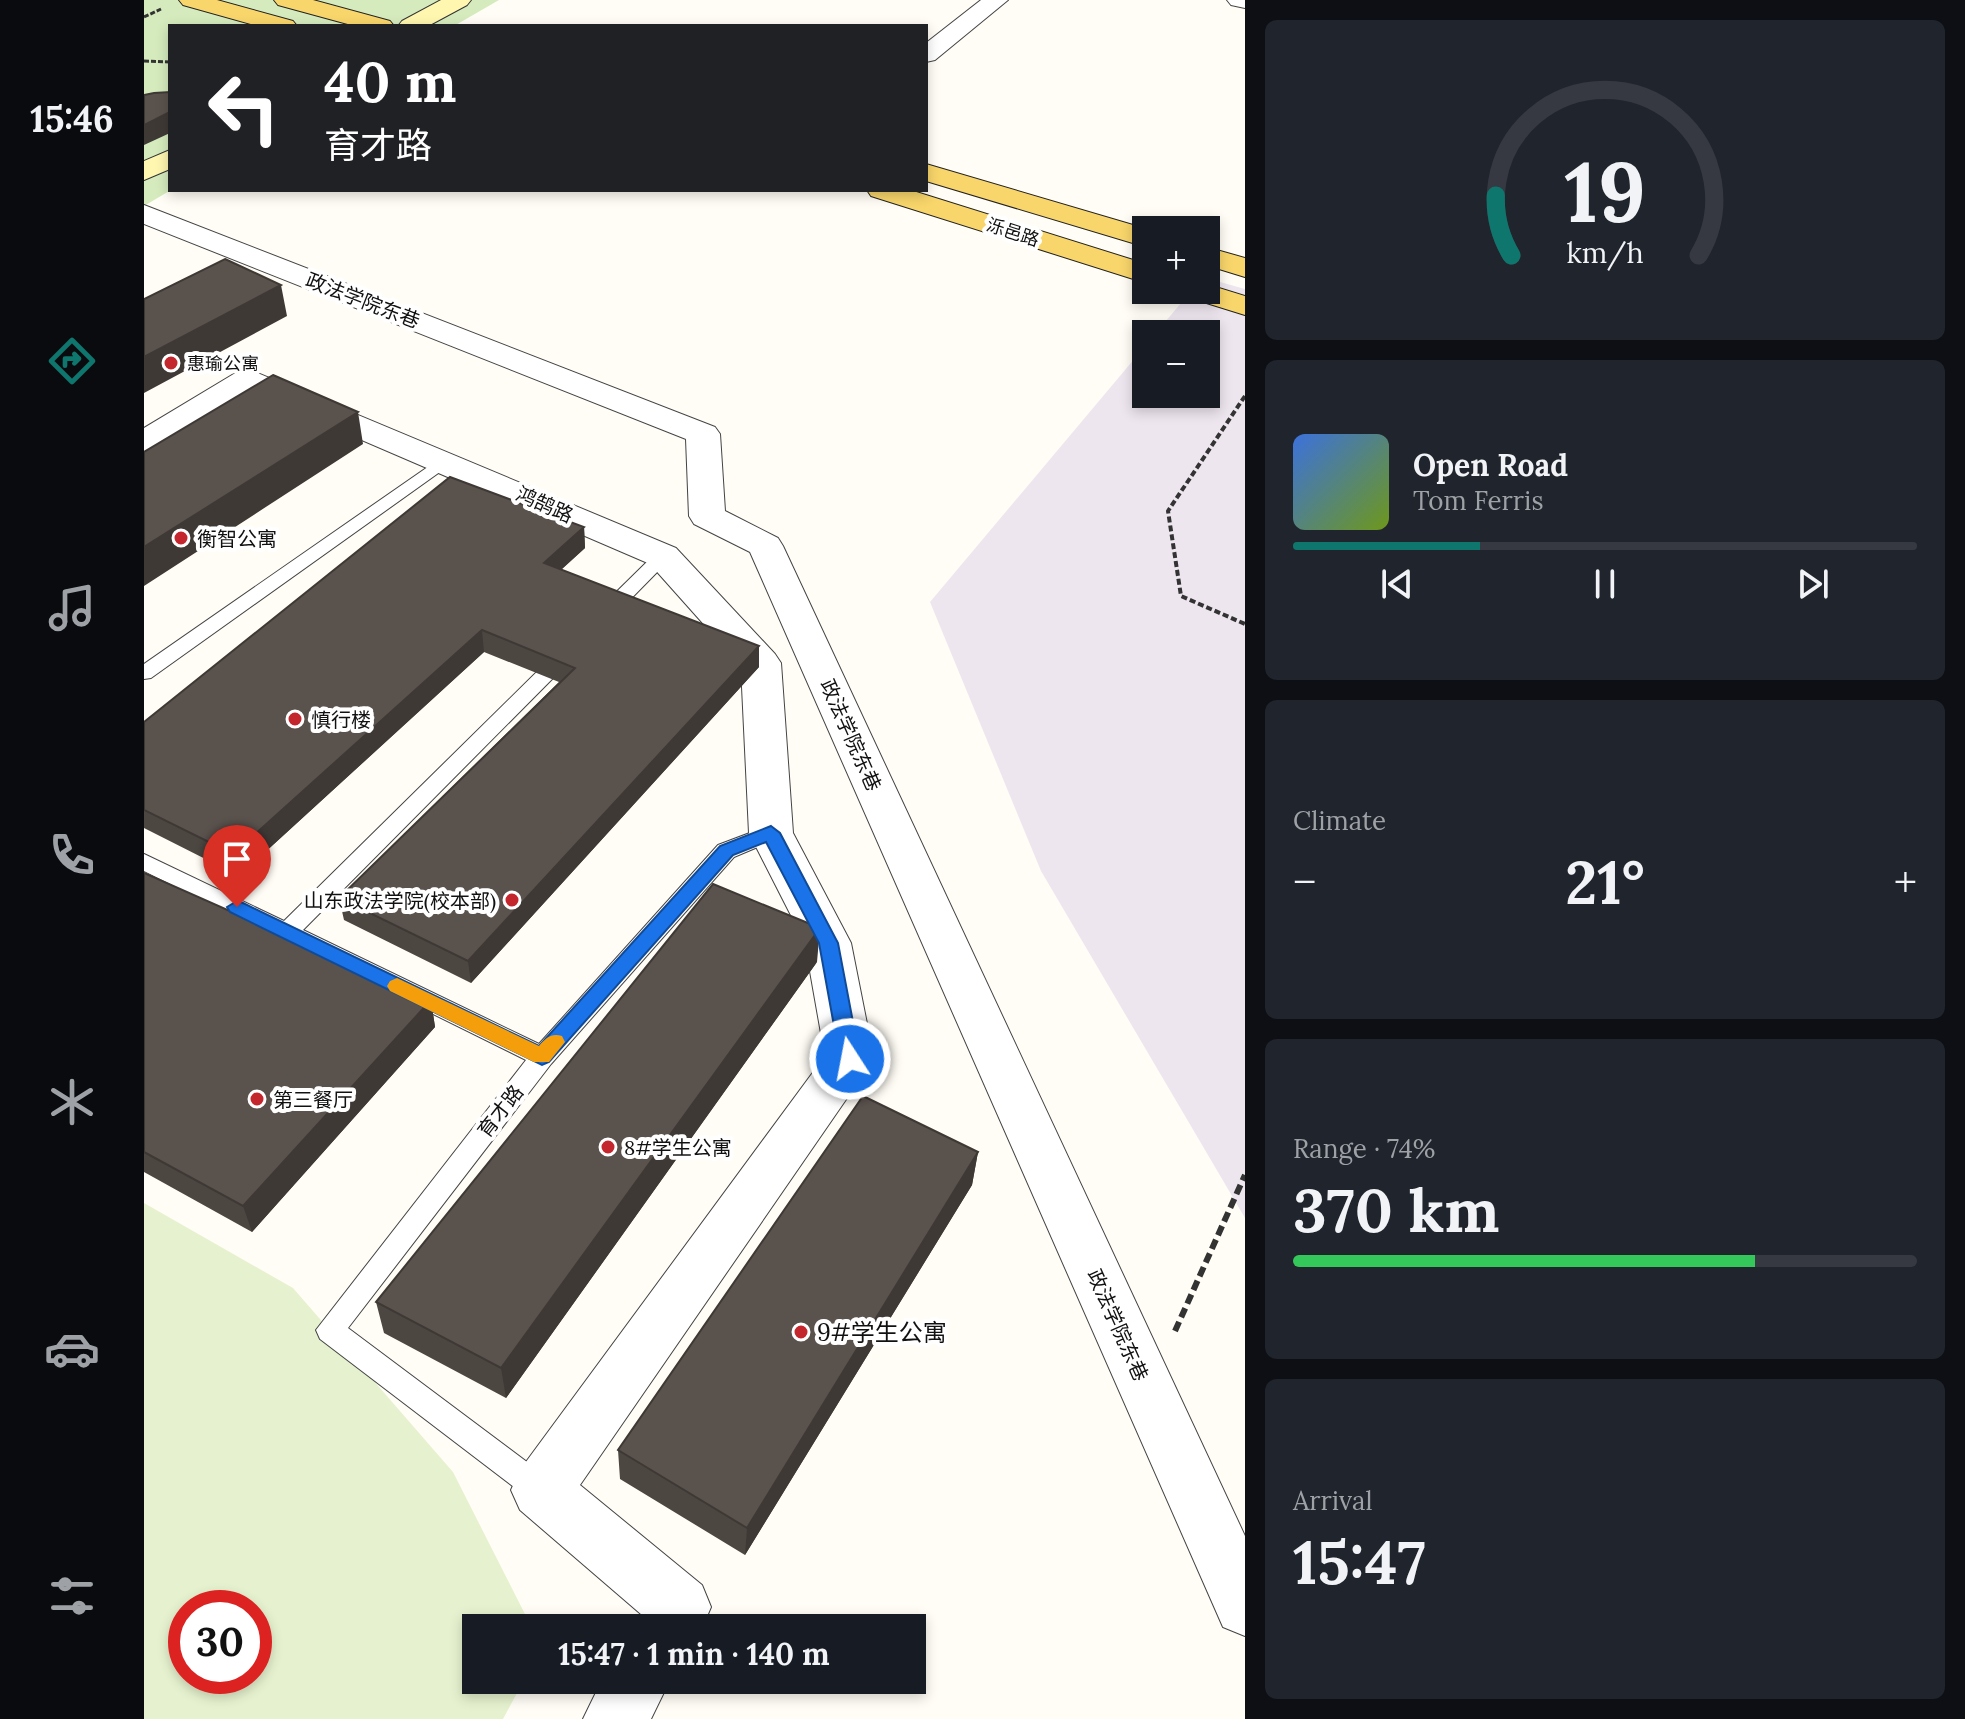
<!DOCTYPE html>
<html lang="en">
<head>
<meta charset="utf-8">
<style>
  body { margin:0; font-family:Lora,"Noto Sans SC",serif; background:#20242c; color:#f1f3f6; height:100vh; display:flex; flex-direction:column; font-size:30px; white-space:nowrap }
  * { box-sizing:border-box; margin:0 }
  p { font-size:26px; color:#9ea1a6 }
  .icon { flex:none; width:44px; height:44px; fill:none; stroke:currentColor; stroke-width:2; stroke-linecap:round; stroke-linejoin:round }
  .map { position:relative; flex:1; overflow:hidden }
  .sheet { display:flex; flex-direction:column; gap:20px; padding:20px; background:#0d0f14; width:720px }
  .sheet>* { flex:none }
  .top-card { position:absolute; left:24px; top:24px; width:760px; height:168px; border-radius:0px; box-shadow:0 4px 12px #0003; background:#202124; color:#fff; overflow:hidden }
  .tools { position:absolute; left:988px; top:216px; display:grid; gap:16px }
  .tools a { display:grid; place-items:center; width:88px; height:88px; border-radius:0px; background:#171b24; box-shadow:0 4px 12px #0003; font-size:40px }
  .speed { position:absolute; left:24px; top:1590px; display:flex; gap:16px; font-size:40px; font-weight:700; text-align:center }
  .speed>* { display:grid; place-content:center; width:104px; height:104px; border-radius:50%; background:#171b24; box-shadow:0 4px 12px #0003; line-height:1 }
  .speed .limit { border:12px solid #d22; background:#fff; color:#111 }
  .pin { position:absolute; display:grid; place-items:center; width:68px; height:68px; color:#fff; margin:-82px -34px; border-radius:50% 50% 50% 0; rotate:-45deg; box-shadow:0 0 8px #0007 }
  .pin .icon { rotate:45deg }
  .me { position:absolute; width:88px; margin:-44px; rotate:349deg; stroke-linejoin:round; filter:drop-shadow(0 0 6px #0008) }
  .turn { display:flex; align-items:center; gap:28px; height:168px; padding:0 24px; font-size:36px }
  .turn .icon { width:104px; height:104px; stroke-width:2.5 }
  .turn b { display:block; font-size:56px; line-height:68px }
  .big { font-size:60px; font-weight:700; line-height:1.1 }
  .sheet .widget { flex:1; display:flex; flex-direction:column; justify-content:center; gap:12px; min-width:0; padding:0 28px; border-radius:12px; background:#20242c }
  .sheet .dial { align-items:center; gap:0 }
  .dial svg { height:208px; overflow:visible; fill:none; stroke:#363941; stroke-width:7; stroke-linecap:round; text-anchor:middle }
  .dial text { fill:#f1f3f6; stroke:none }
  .song { display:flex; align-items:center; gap:24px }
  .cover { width:96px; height:96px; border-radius:12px; background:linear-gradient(135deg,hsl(220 70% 55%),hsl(80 70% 35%)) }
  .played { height:8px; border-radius:4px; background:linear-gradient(90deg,#0f766e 30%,#363941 30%) }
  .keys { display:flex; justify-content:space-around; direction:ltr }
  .heat { display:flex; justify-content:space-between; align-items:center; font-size:44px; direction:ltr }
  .charge { height:12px; border-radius:6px; background:linear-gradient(90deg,#34c759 74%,#363941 0) }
  .trip { position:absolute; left:318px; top:1614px; width:464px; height:80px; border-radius:0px; background:#171b24; box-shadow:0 4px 12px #0003; font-weight:700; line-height:80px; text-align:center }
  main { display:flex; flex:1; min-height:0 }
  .dock { display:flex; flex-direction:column; width:144px; justify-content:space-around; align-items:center; background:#090b0e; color:#9ea1a6 }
  .dock .icon { width:56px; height:56px }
  .dock .active { color:#0f766e }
  .dock b { font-size:36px; color:#f1f3f6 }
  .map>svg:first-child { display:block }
  .industrial { fill:#eee6ef }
  .green { fill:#d5ebbd }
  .pitch { fill:#e6f2cf; fill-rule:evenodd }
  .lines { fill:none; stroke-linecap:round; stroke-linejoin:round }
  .lane-casing { stroke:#444; stroke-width:2 }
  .street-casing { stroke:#444; stroke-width:2 }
  .secondary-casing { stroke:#333; stroke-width:2 }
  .primary-casing { stroke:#222; stroke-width:2 }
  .path-far2 { stroke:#333; stroke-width:3; stroke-dasharray:5 2; stroke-linecap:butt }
  .path-far1 { stroke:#333; stroke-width:4; stroke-dasharray:6 3; stroke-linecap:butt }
  .path { stroke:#333; stroke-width:6; stroke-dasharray:10 5; stroke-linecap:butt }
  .lane { fill:#fff; fill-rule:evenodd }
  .street { fill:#fff; fill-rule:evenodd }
  .secondary { fill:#fff6b0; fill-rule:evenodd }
  .primary { fill:#f9d66b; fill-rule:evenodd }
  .wall { fill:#4d4742 }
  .shaded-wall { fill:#3f3936 }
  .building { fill:#5a524d; stroke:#3f3936; stroke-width:2 }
  .route { fill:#1a73e8; stroke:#114b97; stroke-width:2 }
  .slow { fill:#f59e0b }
  .poi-dot { fill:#c4262e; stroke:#fff; stroke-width:3 }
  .labels { text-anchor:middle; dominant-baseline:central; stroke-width:8; stroke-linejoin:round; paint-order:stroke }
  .far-street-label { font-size:18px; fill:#111; stroke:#fff }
  .far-poi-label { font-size:18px; fill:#111; stroke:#fff; text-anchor:start }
  .street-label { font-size:20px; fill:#111; stroke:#fff }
  .poi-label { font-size:20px; fill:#111; stroke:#fff; text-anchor:start }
  .near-poi-label { font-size:24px; fill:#111; stroke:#fff; text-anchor:start }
</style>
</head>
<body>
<main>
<nav class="dock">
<b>15:46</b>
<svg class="icon active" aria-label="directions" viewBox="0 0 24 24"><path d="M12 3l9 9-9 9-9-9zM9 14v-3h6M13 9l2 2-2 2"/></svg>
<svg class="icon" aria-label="music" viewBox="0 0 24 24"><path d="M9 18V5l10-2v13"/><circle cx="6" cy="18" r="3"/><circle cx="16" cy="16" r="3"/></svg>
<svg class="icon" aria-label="phone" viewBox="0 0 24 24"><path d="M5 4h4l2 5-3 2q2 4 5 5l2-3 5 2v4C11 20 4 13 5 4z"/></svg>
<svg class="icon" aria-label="climate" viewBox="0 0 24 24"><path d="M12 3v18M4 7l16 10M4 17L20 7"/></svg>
<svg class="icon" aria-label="car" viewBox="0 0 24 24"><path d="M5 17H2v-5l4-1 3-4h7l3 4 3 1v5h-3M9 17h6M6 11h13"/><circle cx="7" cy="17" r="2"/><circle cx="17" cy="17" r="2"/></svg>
<svg class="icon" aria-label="filters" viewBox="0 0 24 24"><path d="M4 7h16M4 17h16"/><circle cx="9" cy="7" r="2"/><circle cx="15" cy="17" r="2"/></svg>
</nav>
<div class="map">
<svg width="1101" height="1719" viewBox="0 0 1101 1719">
  <rect width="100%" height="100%" fill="#fffdf5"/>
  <path class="industrial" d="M 1062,278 L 1101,289 L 1101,1218 L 897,871 L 786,602 L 1002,345 L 1002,394 L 1062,394 L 1062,334 L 1011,334 L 1048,290 L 1062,290 Z"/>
  <path class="green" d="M 0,0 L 355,0 L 310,26 L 26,26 L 27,190 L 0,206 Z"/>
  <path class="pitch" d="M 0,1203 L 149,1288 L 309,1472 L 388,1628 L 332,1628 L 332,1680 L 380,1680 L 359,1719 L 0,1719 ZM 42,1608 L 110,1608 L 110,1676 L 42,1676 Z"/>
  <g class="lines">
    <g class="lane-casing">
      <path id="lane" d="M 301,455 L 307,456 L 310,460 L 307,464 L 7,678 L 0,679 L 0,664 Z
        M 519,550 L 528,556 L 525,560 L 468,618 L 454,618 L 451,614 L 454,610 L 513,552 Z
        M 420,650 L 427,652 L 430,656 L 427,660 L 159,930 L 395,1044 L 574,845 L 627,825 L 635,828 L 638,833 L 635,838 L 590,857 L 407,1064 L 204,1328 L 407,1480 L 412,1490 L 407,1500 L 397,1504 L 387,1500 L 176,1339 L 172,1330 L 382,1060 L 0,871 L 0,854 L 140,921 L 413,652 Z"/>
    </g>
    <g class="street-casing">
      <path id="street" d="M 837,0 L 864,0 L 791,60 L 782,62 L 782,43 Z
        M 1083,0 L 1101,0 L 1101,8 L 1087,5 Z
        M 0,205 L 571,427 L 576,434 L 581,511 L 634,538 L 639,546 L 1101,1536 L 1101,1636 L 1079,1627 L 606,552 L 550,524 L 545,516 L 542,439 L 0,224 Z
        M 104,369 L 532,548 L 631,654 L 637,663 L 649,833 L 707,943 L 730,1059 L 436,1485 L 558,1585 L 567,1607 L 558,1628 L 493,1628 L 498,1615 L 376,1510 L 367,1490 L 376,1470 L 681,1056 L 661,943 L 605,833 L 597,666 L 506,564 L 106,392 L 12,449 L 0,452 L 0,428 L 93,372 Z
        M 458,1680 L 526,1680 L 507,1719 L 439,1719 Z"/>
    </g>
    <g class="secondary-casing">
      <path id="secondary" d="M 297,0 L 327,0 L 323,5 L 284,26 L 254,26 L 258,21 Z
        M 26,150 L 26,169 L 0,180 L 0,161 Z"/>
    </g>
    <g class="primary-casing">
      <path id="primary" d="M 35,0 L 73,0 L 149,21 L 153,26 L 114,26 L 39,5 Z
        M 130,0 L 169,0 L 246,21 L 250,26 L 211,26 L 134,5 Z
        M 782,164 L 1006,230 L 1002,230 L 1002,247 L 782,181 Z
        M 723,190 L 766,190 L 1002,264 L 1002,283 L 727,196 Z
        M 1062,247 L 1101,258 L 1101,277 L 1062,265 Z
        M 1062,284 L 1101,296 L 1101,315 L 1040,296 L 1036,290 L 1062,290 Z"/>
    </g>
    <path class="path-far2" d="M 0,17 L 17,9
      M 0,61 L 26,62"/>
    <path class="path-far1" d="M 1101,396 L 1024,511 L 1037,596 L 1101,624"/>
    <path class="path" d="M 1031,1331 L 1101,1175"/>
    <use href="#lane" class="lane"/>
    <use href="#street" class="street"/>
    <use href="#secondary" class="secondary"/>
    <use href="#primary" class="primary"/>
  </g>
  <path class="wall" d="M 440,527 L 441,548 L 417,570 L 615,646 L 615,667 L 327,983 L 200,920 L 195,898 L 415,682 L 340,652 L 95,876 L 0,828 L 0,722 Z
    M 0,873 L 287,1000 L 291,1027 L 108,1232 L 0,1172 Z
    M 673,962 L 362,1398 L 240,1333 L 232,1302 Z
    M 834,1152 L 828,1185 L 601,1555 L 476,1479 L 474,1450 Z"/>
  <path class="shaded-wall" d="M 26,112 L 26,133 L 0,145 L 0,125 Z
    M 137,285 L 143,316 L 0,393 L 0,357 Z
    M 214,412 L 219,444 L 0,586 L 0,547 Z
    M 440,527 L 441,548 L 401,584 L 400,563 Z
    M 338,630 L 340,652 L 95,876 L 89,854 Z
    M 615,646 L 615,667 L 327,983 L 324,961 Z
    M 676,928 L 673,962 L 362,1398 L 357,1368 Z
    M 287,1000 L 291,1027 L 108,1232 L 99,1206 Z
    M 834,1152 L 828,1185 L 601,1555 L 603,1528 Z"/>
  <path class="building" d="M 26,92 L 26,112 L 0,125 L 0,95 L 10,93 Z
    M 81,259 L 137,285 L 0,357 L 0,299 Z
    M 129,375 L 214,412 L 0,547 L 0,452 Z
    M 306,477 L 440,527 L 400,563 L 615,646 L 324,961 L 195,898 L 431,668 L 338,630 L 89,854 L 0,810 L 0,722 Z
    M 0,873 L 287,1000 L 99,1206 L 0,1152 Z
    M 569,884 L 676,928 L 357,1368 L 232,1302 Z
    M 719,1096 L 834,1152 L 603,1528 L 474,1450 Z"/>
  <path class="route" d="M 627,826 L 636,833 L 694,943 L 716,1059 L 713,1064 L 698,1064 L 696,1059 L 675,943 L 622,842 L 589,855 L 405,1062 L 398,1065 L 86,912 L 83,907 L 93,901 L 99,903 L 395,1046 L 576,846 Z"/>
  <path class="slow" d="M 253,978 L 395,1046 C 402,1038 407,1033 418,1036 L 421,1042 L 405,1062 L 390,1062 L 246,991 L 243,986 L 246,981 Z"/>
  <g class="poi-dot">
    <circle cx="27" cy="363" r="8"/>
    <circle cx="37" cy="538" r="8"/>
    <circle cx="151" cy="719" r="8"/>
    <circle cx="368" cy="900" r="8"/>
    <circle cx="113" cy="1099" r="8"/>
    <circle cx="464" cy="1147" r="8"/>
    <circle cx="657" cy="1332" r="8"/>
  </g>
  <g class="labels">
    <g class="far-street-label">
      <text transform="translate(869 232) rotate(18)">泺邑路</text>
    </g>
    <g class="far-poi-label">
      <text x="43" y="363">惠瑜公寓</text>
    </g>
    <g class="street-label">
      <text transform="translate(219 300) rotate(21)">政法学院东巷</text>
      <text transform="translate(401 504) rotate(24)">鸿鹄路</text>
      <text transform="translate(707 735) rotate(66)">政法学院东巷</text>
      <text transform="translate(356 1111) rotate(-52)">育才路</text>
      <text transform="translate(974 1325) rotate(66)">政法学院东巷</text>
    </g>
    <g class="poi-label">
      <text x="53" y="538">衡智公寓</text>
      <text x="167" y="719">慎行楼</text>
      <text x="352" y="900" text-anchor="end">山东政法学院(校本部)</text>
      <text x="129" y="1099">第三餐厅</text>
      <text x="480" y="1147">8#学生公寓</text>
    </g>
    <g class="near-poi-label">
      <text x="673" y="1332">9#学生公寓</text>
    </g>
  </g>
</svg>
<div class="tools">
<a>+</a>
<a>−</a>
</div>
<div class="speed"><div class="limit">30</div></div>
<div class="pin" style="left:93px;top:907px;background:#d93025"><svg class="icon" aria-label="arrive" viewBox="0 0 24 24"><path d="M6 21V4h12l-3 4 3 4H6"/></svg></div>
<svg class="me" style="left:706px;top:1059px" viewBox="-20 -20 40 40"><circle r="17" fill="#1a73e8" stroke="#fff" stroke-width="3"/><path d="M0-11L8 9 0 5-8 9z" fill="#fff"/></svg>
<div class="trip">15:47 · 1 min · 140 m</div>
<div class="top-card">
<div class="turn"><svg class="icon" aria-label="left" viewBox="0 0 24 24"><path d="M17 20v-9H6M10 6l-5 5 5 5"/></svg><div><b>40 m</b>育才路</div></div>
</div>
</div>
<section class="sheet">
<div class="widget dial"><svg viewBox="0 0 100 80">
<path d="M14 69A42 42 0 1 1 86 69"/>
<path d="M14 69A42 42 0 0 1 8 46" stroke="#0f766e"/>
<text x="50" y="56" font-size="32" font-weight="700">19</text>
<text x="50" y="72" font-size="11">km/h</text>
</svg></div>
<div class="widget">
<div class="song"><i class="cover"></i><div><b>Open Road</b><p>Tom Ferris</p></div></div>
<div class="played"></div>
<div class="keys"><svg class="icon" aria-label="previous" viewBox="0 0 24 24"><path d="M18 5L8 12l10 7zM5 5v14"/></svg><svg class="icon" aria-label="pause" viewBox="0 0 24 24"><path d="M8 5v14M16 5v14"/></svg><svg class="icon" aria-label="next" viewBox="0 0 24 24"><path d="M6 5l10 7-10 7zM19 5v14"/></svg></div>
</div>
<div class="widget"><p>Climate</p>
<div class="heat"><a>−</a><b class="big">21°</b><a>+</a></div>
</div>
<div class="widget"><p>Range · 74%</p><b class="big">370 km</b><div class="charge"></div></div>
<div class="widget"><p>Arrival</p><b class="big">15:47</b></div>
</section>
</main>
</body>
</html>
